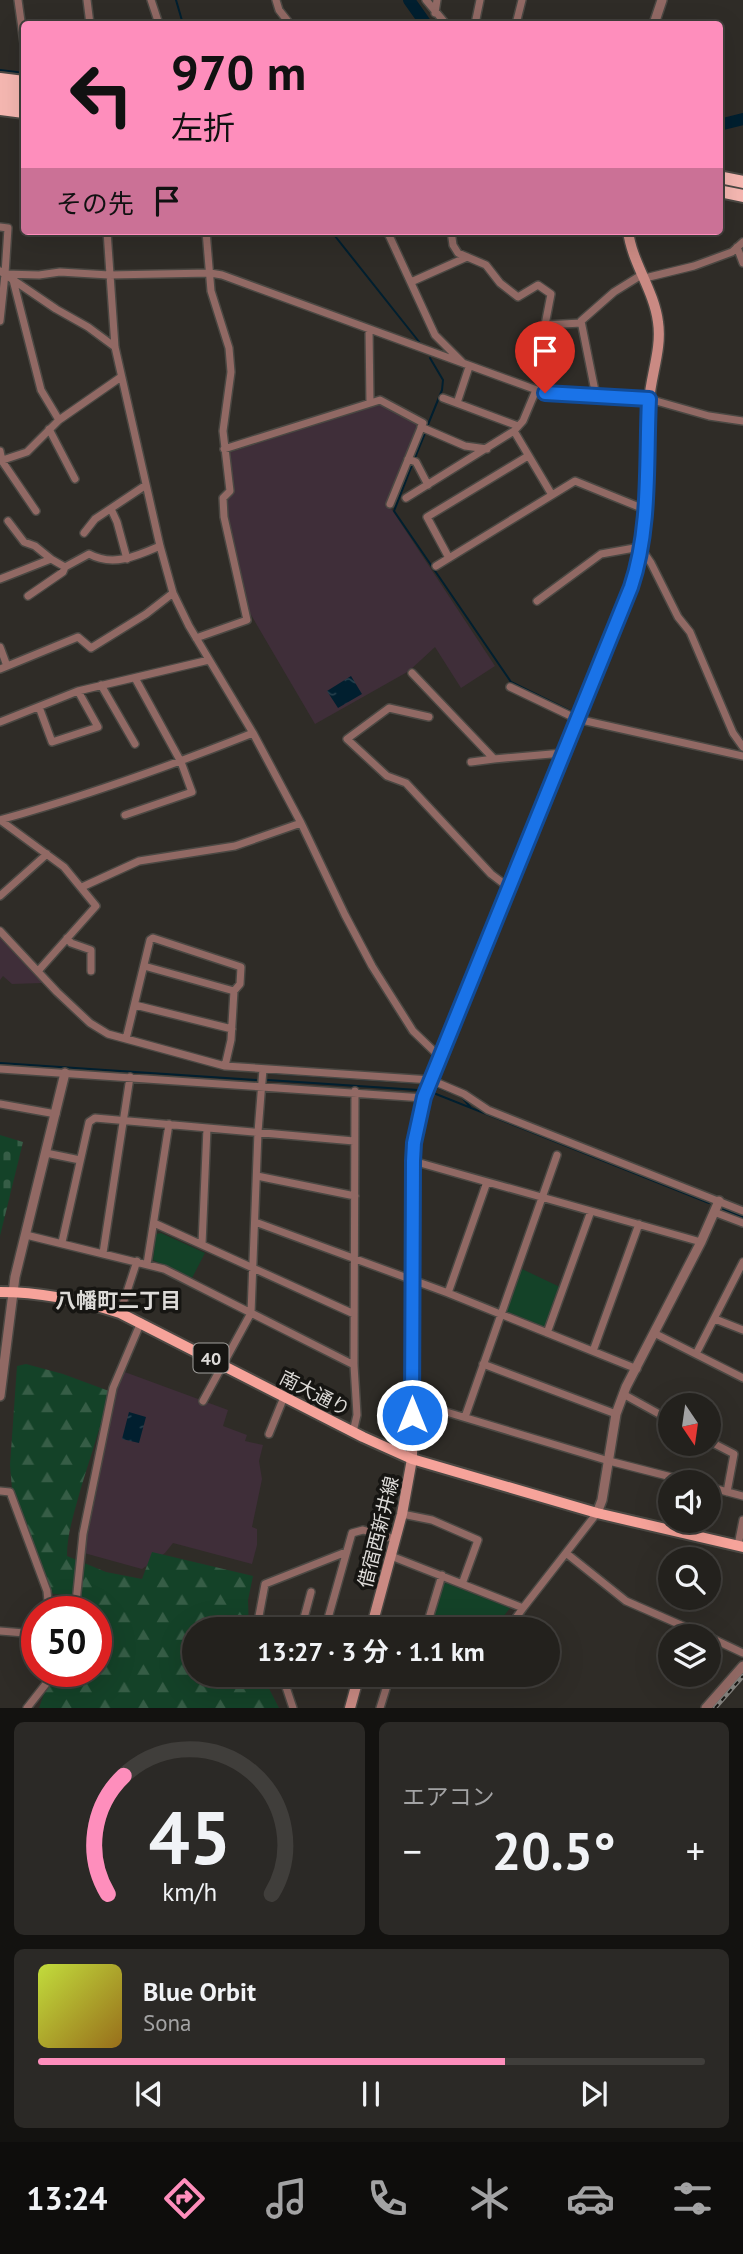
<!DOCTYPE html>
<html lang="ja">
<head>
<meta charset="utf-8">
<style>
  body { margin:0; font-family:"PT Sans","Noto Sans JP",sans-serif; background:#2b2926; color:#f1f3f6; height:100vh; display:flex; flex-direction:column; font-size:26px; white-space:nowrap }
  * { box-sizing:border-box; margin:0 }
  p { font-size:23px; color:#a3a3a4 }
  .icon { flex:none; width:38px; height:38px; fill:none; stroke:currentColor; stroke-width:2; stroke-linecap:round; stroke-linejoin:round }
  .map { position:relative; height:1708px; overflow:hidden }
  .drawer { display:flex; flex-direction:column; gap:14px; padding:14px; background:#131210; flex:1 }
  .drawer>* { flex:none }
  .top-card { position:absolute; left:21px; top:21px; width:702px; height:214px; border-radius:7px; box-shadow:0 7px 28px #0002,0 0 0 2px #403e3b; background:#fe8ebc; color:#111; overflow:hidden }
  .needle { width:46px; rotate:167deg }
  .fabs { position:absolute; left:658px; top:1393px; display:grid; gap:14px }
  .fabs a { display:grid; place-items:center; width:63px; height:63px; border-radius:50%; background:#23211d; box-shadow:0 7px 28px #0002,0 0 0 2px #403e3b; font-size:35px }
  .speed { position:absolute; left:21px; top:1596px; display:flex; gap:14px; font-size:35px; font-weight:700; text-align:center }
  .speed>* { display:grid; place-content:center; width:91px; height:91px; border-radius:50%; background:#23211d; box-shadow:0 7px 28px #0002,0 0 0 2px #403e3b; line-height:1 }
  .speed .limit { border:10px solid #d22; background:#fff; color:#111 }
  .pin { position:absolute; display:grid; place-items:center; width:60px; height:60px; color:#fff; margin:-72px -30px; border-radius:50% 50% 50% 0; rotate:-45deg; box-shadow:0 0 7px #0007 }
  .pin .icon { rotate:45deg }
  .me { position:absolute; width:77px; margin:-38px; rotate:0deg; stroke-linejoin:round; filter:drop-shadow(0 0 5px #0008) }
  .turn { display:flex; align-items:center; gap:24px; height:147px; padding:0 35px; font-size:32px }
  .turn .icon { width:91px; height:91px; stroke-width:2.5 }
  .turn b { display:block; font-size:49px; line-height:60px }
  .then { display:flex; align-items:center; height:66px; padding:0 35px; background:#0003; gap:14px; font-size:26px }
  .big { font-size:52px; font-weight:700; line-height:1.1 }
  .drawer .widget { flex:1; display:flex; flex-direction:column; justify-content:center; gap:10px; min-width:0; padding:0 24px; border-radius:10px; background:#2b2926 }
  .drawer .dial { align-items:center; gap:0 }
  .dial svg { height:182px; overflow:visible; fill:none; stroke:#403e3b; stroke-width:7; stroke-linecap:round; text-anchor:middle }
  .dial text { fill:#f1f3f6; stroke:none }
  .song { display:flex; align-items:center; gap:21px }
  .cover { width:84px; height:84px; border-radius:10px; background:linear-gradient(135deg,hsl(70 70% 55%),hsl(40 70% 35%)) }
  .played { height:7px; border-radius:4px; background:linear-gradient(90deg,#fe8ebc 70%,#403e3b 70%) }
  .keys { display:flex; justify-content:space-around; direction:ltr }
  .heat { display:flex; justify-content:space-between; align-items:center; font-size:38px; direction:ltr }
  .drawer .tiles { flex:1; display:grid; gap:14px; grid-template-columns:1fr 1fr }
  .widget:last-child { grid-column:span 2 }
  .trip { position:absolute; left:182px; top:1617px; width:378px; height:70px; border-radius:35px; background:#23211d; box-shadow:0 7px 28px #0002,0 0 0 2px #403e3b; font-weight:700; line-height:70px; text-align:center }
  .menu { display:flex; height:112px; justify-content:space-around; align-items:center; background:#0e0d0c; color:#a3a3a4 }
  .menu .icon { width:49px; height:49px }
  .menu .current { color:#fe8ebc }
  .menu b { font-size:32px; color:#f1f3f6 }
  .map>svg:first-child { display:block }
  .education { fill:#3f2e39 }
  .green { fill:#144228 }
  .forest { fill:url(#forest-firs) }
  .cemetery { fill:url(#cemetery-stones) }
  .water { fill:url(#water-ripples) }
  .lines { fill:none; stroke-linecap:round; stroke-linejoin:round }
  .stream { stroke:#011f2f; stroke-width:2 }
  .river { stroke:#011f2f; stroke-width:12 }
  .minor-casing { stroke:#4b4843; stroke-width:10 }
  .tertiary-casing { stroke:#4b4843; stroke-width:12 }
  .secondary-casing { stroke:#4b4843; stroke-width:13 }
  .primary-casing { stroke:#4b4843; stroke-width:14 }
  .trunk-casing { stroke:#4b4843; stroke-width:16 }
  .minor { stroke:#916964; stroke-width:7 }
  .tertiary { stroke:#916964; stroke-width:9 }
  .secondary { stroke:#ca8a83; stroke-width:10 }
  .primary { stroke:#f6a39a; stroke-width:10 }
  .trunk { stroke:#f6b8b2; stroke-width:12 }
  .rail-casing { stroke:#817f7b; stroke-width:4.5 }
  .rail { stroke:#161512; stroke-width:2; stroke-dasharray:5; stroke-linecap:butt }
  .route-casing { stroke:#114b97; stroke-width:18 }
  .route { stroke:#1a73e8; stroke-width:12 }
  .labels { text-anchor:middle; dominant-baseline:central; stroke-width:7; stroke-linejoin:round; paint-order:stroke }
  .shield { fill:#161512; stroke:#a1a09d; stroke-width:2 }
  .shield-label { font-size:18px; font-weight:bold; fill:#dddbd8 }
  .street-label { font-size:19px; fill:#dddbd8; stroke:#161512 }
  .neighbourhood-label { font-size:21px; font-weight:bold; fill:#dddbd8; stroke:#161512 }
</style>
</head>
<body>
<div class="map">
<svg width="743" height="1708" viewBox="0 0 743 1708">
  <defs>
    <pattern id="forest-firs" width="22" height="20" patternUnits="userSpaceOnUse" patternTransform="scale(1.75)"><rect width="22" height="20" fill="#144228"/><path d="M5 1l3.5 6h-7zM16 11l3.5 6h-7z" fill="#365d46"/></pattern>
    <pattern id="cemetery-stones" width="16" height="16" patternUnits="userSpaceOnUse" patternTransform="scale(1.75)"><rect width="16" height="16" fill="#144228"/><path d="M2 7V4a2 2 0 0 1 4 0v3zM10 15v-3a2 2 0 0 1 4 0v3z" fill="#365d46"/></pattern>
    <pattern id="water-ripples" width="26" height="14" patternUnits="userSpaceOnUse" patternTransform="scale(1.75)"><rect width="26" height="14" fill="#011f2f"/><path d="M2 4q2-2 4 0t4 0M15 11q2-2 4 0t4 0" fill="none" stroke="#263f4c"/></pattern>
  </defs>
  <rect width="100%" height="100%" fill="#2f2c27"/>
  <path class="education" d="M 379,403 L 420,426 L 388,504 L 495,666 L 461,688 L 435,647 L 409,671 L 315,724 L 247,608 L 226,512 L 225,499 L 233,492 L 228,453 Z
    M 0,936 L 36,974 L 42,983 L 12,984 L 3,976 L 0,980 Z
    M 122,1371 L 228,1410 L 223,1426 L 247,1435 L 245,1441 L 263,1445 L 259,1461 L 262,1479 L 252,1527 L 257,1529 L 257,1545 L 252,1564 L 173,1543 L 165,1553 L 142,1569 L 84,1553 L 117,1387 Z"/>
  <path class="green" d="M 161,1233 L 205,1253 L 192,1278 L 153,1260 L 156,1234 Z
    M 522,1269 L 560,1287 L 545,1329 L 505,1314 Z
    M 446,1583 L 510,1608 L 494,1629 L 454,1629 L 434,1618 L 441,1586 Z"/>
  <path class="forest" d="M 26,1364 L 63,1374 L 109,1391 C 101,1429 87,1465 77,1502 C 72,1520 67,1537 67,1556 L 106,1572 L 142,1579 L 152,1552 L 253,1576 L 248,1600 L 249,1629 L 194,1629 L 194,1675 L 262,1675 L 279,1708 L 39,1708 L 45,1691 L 61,1671 L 96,1671 L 96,1612 L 78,1612 L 79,1596 L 53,1594 L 40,1567 L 12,1489 L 10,1465 L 17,1366 Z"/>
  <path class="cemetery" d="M 0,1135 L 23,1142 L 0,1236 Z"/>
  <path class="water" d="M 351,676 L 362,694 L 338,708 L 327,691 Z
    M 129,1412 L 146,1417 L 139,1443 L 122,1439 Z"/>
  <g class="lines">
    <path class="stream" d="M 176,0 L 183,24
      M 0,70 L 24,73
      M 331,231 L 420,343
      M 427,427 L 442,390 L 443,380 L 430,358
      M 414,460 L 425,433
      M 412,465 L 394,511 L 511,682 L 572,712
      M 0,1063 L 256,1080
      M 270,1073 L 416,1083
      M 268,1080 L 418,1090
      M 437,1087 L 452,1093
      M 436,1094 L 709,1203
      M 461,1096 L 471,1108
      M 723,1209 L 743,1217"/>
    <path class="river" d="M 409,0 L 426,24
      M 719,125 L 743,119"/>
    <g class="minor-casing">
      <path id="minor" d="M 18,0 L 24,43
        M 87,0 L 90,24
        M 151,0 L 159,24
        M 276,0 L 279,10 L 290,24
        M 426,0 L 446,24
        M 435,13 L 437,0
        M 475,24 L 480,0
        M 516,24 L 522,0
        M 0,227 L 8,228 L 5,274
        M 107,231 L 115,347 L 160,546 L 173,593 L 189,626 L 253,733 L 301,823 L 345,915 L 372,966 L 413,1031 L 440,1057
        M 387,231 L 435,335 L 462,362
        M 451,231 L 453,245 L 458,253 L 486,265 L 500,283 L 518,297 L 538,285 L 551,294 L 545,325 L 581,323
        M 737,247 L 743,263
        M 0,271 L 56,309 L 88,327 L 115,347
        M 645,278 L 694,266 L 732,252 L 743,242
        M 13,280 L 41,390 L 59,420
        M 411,282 L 467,257
        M 0,321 L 5,274 L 39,275 L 60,272 L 109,275 L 210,273 L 222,275 L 545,393 L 649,399 L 709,416 L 743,421
        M 369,329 L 370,403
        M 596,396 L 581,321 L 614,292 L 643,274
        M 443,398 L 518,426
        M 457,403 L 469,367
        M 421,427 L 465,446 L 487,449
        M 49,429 L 75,479
        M 514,431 L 552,495
        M 224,449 L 380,400 L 423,423 L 390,504
        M 0,451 L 2,461 L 36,511
        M 408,459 L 416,462 L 428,485
        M 0,461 L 27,452 L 59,420 L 121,377
        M 406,498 L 514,431 L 523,421 L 536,390
        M 111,509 L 117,522 L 127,559
        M 8,521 L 24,542 L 35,546 L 51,559
        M 84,533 L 95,519 L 146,485
        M 449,558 L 427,517 L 528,456
        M 436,566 L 575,481 L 644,509
        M 0,579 L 51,559 L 65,567 L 89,554 C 113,567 137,556 160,546
        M 28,596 L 63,572 L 65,567
        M 537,601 L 601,554 L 640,547 L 651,563 L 678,617 L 690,632 L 733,733 L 743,747
        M 196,638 L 247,620 L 224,517 L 223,498 L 230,491 L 223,431 L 231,372 L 229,348 L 211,291 L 206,231
        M 0,647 L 7,666
        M 0,669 L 78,637 L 91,648 L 146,614 L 173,593
        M 412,673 L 494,759 L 563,753
        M 101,685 L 135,744
        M 510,687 L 577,719 L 743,756
        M 39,707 L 52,742 L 98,727 L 78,691
        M 429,717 L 389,708 L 347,739 L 387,776 L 406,783 L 491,874 L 508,887
        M 0,722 L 78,691 L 209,660
        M 471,762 L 494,759
        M 125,815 L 192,792 L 181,762 L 135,678
        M 0,820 C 86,796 170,766 253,733
        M 0,820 L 64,867 L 96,906 L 39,970
        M 82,887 L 139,861 L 235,846 L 301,823
        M 0,896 L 47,854
        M 0,931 L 57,992 L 90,1023 L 108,1034 L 225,1066 L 431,1080 L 464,1094 L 488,1110 L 743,1211
        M 67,938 L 71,943 L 91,950 L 91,971
        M 144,966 L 234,991
        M 135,1005 L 232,1029
        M 126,1039 L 150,940 L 153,938 L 241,967 L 240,984 L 234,991 L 231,1040 L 225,1066
        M 0,1069 L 424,1098
        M 0,1104 L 56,1114
        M 46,1153 L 80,1160
        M 413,1161 L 701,1242
        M 257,1176 L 355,1196
        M 714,1212 L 743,1223
        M 255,1222 L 448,1293 L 637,1369
        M 154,1223 L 354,1314
        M 26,1235 L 164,1269 L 354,1365
        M 62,1242 L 89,1122 L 95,1118 L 354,1141
        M 202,1244 L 207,1128
        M 103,1253 L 130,1077
        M 147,1264 L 169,1124
        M 448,1293 L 487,1182
        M 120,1313 L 137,1261
        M 715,1319 L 743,1330
        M 547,1333 L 591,1211
        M 654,1333 L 743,1378
        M 593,1351 L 639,1224
        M 696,1354 L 743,1262
        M 483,1364 L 616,1414
        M 623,1394 L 670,1420
        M 203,1401 L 251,1313 L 258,1132 L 263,1069
        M 413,1402 L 609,1461 L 691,1482
        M 465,1417 L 557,1155
        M 353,1432 L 357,1415 L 354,1365 L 355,1091
        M 269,1434 L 284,1397
        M 709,1441 L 734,1454 L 727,1492
        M 709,1487 L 743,1496
        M 0,1491 L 10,1492 L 47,1591 L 49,1612
        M 402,1514 L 432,1520 L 478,1540 L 462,1584
        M 738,1545 L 743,1520
        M 566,1553 L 626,1601 L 706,1636
        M 391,1556 L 523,1608 L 597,1513
        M 75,1612 L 83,1534 L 113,1388 L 141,1322
        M 256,1623 L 269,1621 L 300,1629
        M 265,1629 L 259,1616 L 265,1584 L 346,1552
        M 301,1629 L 311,1592
        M 325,1629 L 352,1533 L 363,1530 L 395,1539
        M 432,1629 L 428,1627 L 429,1618 L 442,1575
        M 508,1629 L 523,1608
        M 0,1631 L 37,1634
        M 709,1637 L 743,1653
        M 282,1675 L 293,1708
        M 27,1708 L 56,1671
        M 380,1708 L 390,1676 L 386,1675"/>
    </g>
    <g class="tertiary-casing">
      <path id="tertiary" d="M 654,24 L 662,0
        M 0,1396 L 15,1277 L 65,1073
        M 597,1513 L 602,1500 L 616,1414 L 626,1387 L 701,1242 L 719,1201
        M 706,1708 L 743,1666"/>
    </g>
    <g class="secondary-casing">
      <path id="secondary" d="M 371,1629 L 402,1514 L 412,1459 L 413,1161 L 414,1143 L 424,1098 L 631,587 C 651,528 645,462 649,401 C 651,375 662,348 658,322 C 654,290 632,263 628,231
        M 350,1708 L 359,1675"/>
    </g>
    <g class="primary-casing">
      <path id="primary" d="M 0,1292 C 42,1292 80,1300 120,1313 L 363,1437 L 412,1459 L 597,1513 L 743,1547"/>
    </g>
    <g class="trunk-casing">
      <path id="trunk" d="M 0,79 L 24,82
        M 0,88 L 24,91
        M 0,99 L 24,102
        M 0,109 L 24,112
        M 719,177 L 743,182
        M 719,191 L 743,196"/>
    </g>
    <use href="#minor" class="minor"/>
    <use href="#tertiary" class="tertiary"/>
    <use href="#secondary" class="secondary"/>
    <use href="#primary" class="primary"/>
    <use href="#trunk" class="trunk"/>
    <g class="rail-casing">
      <path id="rail" d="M 715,1708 L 743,1676"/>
    </g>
    <use href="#rail" class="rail"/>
  </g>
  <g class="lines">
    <g class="route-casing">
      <path id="route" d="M 412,1415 L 413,1161 L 414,1143 L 424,1097 L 631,587 C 651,528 646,460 649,399 L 545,393"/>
    </g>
    <use href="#route" class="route"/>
  </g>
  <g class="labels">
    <rect class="shield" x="193.5" y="1343.5" width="35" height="29" rx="5"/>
    <g class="shield-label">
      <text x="211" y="1358">40</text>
    </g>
    <g class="street-label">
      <text transform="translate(315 1393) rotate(27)">南大通り</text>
      <text transform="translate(378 1532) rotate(-76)">借宿西新井線</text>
    </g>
    <g class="neighbourhood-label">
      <text x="118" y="1300">八幡町二丁目</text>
    </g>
  </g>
</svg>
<div class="fabs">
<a><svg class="needle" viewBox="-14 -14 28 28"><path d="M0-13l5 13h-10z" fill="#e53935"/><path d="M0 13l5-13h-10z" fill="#a3a3a4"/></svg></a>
<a><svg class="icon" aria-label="sound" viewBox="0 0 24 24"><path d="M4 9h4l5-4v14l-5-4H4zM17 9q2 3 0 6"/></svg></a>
<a><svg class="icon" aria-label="search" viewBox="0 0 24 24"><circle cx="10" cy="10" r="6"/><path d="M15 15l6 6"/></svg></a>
<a><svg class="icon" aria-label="layers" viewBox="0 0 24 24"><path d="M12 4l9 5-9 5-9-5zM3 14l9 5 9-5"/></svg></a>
</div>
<div class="speed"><div class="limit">50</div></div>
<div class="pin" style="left:545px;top:393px;background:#d93025"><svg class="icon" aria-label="arrive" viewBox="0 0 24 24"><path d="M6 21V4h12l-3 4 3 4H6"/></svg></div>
<svg class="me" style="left:412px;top:1415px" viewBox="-20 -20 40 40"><circle r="17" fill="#1a73e8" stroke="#fff" stroke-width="3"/><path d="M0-11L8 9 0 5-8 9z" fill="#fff"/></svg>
<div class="trip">13:27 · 3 分 · 1.1 km</div>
<div class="top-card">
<div class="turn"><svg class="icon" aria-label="left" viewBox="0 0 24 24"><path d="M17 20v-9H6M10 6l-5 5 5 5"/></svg><div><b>970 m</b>左折</div></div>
<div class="then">その先<svg class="icon" aria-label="arrive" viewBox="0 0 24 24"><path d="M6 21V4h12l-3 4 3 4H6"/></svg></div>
</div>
</div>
<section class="drawer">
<div class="tiles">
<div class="widget dial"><svg viewBox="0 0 100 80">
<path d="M14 69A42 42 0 1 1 86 69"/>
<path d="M14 69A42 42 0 0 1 21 17" stroke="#fe8ebc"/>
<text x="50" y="56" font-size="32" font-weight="700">45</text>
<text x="50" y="72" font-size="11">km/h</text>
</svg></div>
<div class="widget"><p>エアコン</p>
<div class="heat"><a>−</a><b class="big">20.5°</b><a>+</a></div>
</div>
<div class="widget">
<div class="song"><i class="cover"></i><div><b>Blue Orbit</b><p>Sona</p></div></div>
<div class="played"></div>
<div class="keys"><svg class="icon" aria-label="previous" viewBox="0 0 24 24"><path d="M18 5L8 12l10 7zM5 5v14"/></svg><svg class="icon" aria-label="pause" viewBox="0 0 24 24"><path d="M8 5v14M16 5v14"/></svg><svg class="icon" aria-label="next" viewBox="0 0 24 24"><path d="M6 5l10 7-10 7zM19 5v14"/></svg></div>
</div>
</div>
</section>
<nav class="menu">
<b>13:24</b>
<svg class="icon current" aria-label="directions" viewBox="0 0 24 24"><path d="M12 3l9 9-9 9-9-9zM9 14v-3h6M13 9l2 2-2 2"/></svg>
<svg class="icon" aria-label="music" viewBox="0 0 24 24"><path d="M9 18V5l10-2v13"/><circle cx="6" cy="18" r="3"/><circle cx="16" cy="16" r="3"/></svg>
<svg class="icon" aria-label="phone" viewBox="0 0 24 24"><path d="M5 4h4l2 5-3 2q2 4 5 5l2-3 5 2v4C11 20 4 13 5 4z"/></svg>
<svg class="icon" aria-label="climate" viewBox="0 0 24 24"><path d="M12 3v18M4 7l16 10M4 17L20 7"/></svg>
<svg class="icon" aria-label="car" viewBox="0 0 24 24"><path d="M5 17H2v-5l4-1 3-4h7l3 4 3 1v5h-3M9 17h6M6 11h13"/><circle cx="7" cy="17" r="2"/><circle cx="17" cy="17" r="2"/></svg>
<svg class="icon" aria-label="filters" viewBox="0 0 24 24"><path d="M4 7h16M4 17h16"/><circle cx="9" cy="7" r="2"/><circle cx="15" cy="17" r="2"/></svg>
</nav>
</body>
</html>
